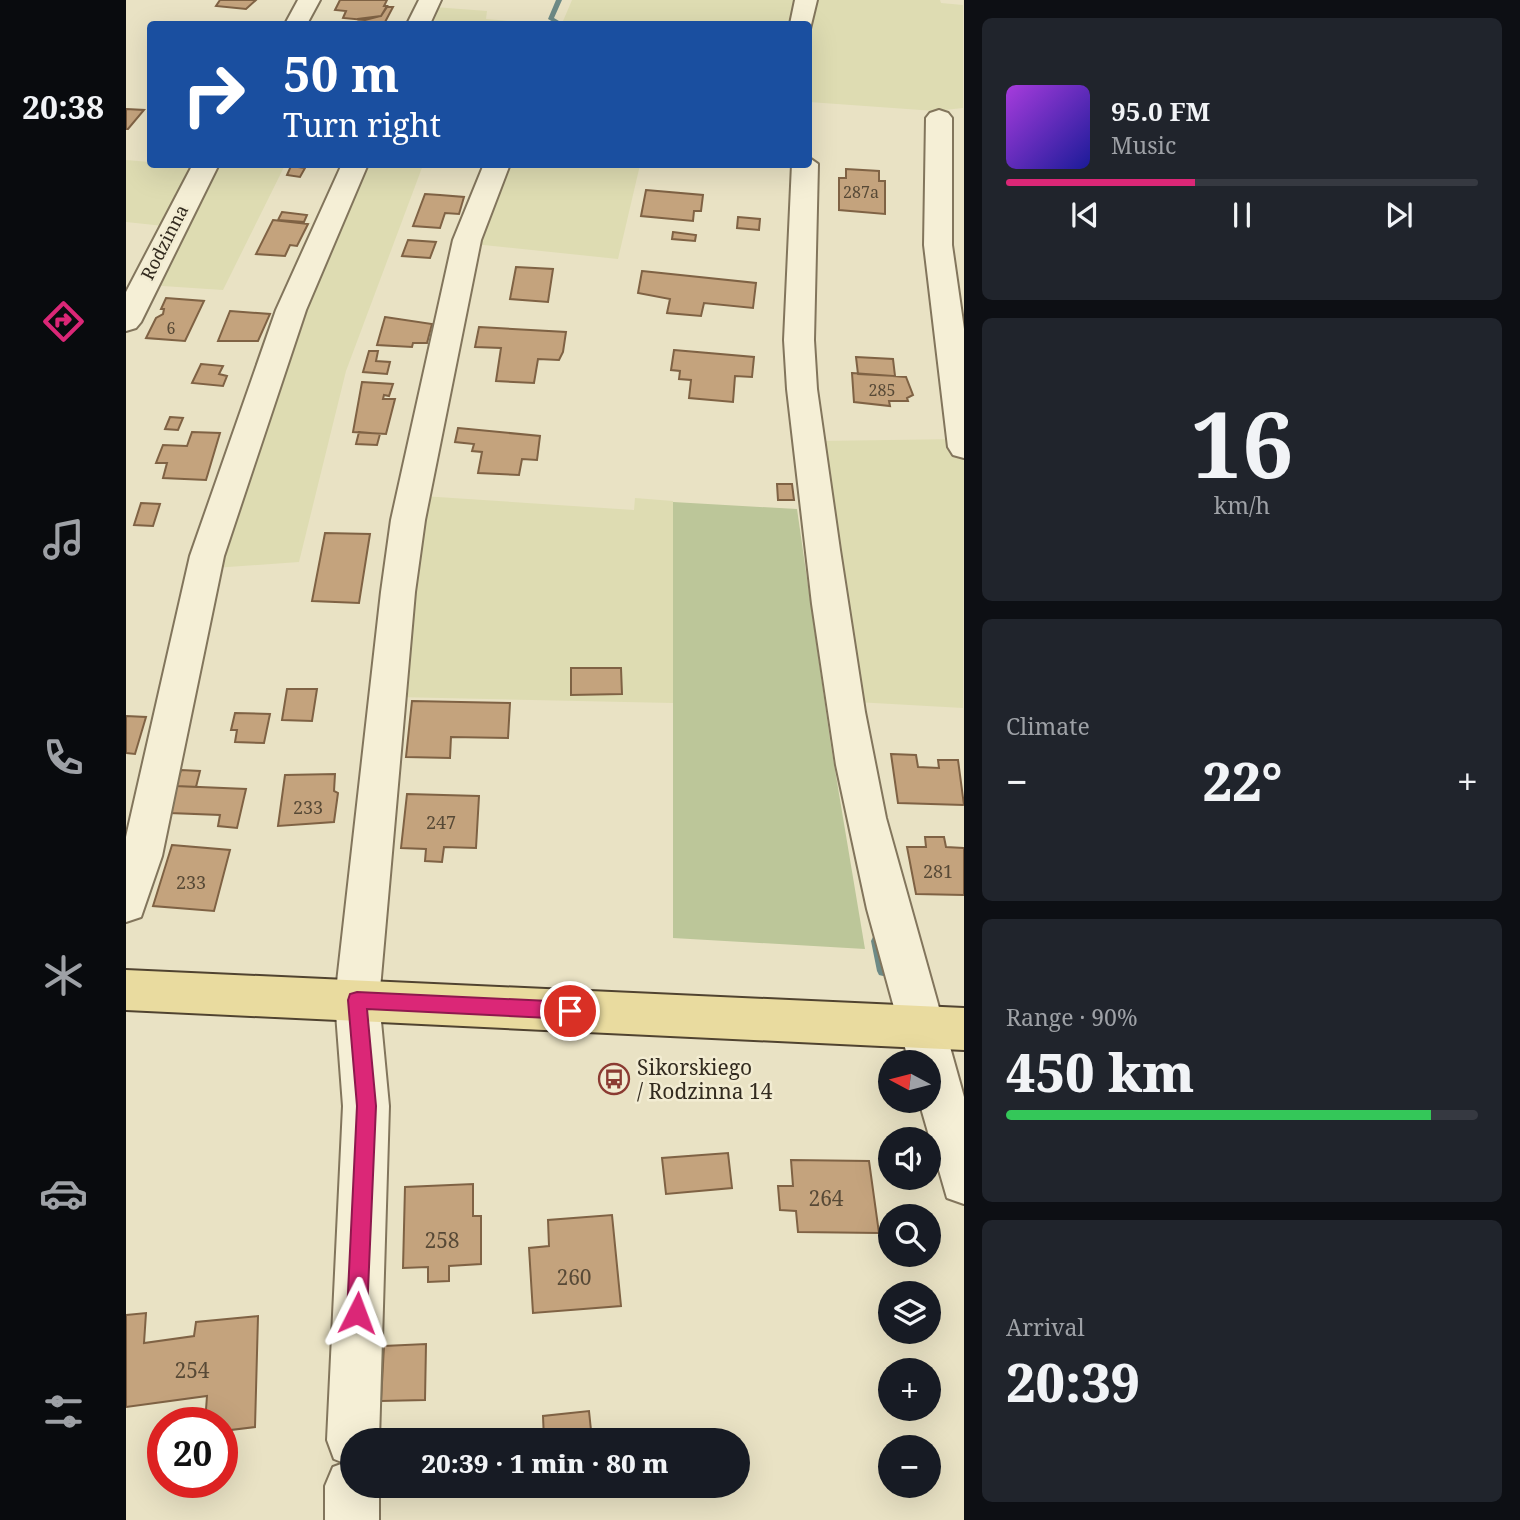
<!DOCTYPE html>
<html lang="en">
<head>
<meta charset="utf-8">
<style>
  body { margin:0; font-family:"Noto Serif",serif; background:#20242c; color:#f1f3f6; height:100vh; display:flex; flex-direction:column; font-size:26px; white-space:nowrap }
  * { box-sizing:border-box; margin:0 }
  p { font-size:23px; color:#9ea1a6 }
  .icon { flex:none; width:38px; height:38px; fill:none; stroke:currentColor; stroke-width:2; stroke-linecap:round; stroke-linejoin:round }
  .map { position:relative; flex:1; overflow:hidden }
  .sheet { display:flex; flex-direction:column; gap:18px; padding:18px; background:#0d0f14; width:556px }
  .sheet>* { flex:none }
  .top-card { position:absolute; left:21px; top:21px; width:665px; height:147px; border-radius:7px; box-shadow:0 7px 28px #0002; background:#1a4fa0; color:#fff; overflow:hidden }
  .needle { width:46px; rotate:277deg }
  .fabs { position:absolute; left:752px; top:1050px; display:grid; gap:14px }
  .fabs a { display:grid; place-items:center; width:63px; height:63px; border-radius:50%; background:#171b24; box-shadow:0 7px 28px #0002; font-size:35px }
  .speed { position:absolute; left:21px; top:1407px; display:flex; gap:14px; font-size:35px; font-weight:700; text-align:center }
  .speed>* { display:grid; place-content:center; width:91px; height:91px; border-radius:50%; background:#171b24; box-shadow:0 7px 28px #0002; line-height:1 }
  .speed .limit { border:10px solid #d22; background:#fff; color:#111 }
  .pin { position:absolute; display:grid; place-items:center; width:60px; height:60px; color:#fff; margin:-30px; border:4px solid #fff; border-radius:50%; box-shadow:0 2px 7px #0007 }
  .me { position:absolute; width:77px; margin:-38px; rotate:3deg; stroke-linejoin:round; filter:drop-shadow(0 0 5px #0008) }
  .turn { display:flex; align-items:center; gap:24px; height:147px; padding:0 21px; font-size:32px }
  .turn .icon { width:91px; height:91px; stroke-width:2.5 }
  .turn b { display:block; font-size:49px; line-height:60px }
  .big { font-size:52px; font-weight:800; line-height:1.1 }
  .sheet .widget { flex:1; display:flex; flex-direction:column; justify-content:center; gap:10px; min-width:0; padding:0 24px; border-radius:10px; background:#20242c }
  .sheet .dial { align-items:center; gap:0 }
  .dial b { font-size:91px; line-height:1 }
  .song { display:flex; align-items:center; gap:21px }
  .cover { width:84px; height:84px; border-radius:10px; background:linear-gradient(135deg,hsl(280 70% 55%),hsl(240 70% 35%)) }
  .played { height:7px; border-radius:4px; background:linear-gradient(90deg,#db2777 40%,#363941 40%) }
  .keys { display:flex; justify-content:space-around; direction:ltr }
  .heat { display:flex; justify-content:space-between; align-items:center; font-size:38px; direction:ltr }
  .charge { height:10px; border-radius:5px; background:linear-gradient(90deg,#34c759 90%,#363941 0) }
  .trip { position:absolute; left:214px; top:1428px; width:410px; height:70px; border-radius:35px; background:#171b24; box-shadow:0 7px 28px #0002; font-weight:800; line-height:70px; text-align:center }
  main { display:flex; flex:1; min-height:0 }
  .menu { display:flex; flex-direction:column; width:126px; justify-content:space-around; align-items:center; background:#090b0e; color:#9ea1a6 }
  .menu .icon { width:49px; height:49px }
  .menu .on { color:#db2777 }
  .menu b { font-size:32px; color:#f1f3f6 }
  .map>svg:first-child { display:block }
  .farmland { fill:#dedcb2 }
  .green { fill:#bcc699 }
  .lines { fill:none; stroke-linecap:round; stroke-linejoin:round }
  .stream { fill:#6d8a86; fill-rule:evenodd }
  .building { fill:#c4a37d; stroke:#7f6244; stroke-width:2 }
  .minor-casing { stroke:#82755c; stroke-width:4 }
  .major-casing { stroke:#504330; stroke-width:4 }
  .minor { fill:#f5efd6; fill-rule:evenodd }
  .major { fill:#e9db9f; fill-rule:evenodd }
  .route { fill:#db2777; stroke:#8e194d; stroke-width:2 }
  .labels { text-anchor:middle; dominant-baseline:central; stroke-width:5; stroke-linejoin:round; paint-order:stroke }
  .far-number-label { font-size:16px; fill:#574936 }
  .far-street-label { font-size:18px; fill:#332b1f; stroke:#f2ecd2 }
  .number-label { font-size:18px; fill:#574936 }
  .poi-label { font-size:21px; fill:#332b1f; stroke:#f2ecd2; text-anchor:start }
  .near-number-label { font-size:21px; fill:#574936 }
</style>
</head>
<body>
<main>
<nav class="menu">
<b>20:38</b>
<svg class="icon on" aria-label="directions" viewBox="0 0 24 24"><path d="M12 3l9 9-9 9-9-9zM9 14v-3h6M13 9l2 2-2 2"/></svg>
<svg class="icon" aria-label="music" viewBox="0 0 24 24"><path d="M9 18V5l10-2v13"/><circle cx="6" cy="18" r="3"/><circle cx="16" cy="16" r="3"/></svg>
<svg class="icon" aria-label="phone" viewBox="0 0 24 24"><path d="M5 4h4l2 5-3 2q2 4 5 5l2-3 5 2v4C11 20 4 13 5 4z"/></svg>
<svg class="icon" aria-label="climate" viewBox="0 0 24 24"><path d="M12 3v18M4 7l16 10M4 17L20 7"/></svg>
<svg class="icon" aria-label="car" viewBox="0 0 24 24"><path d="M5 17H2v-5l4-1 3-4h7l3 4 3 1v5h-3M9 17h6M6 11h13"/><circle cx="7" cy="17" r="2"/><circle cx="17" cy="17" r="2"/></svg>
<svg class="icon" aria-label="filters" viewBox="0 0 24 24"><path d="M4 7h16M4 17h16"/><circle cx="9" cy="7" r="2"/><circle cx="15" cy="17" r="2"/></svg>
</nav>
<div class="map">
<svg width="838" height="1520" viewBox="0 0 838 1520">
  <rect width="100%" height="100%" fill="#e9e2c4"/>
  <path class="farmland" d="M 446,0 L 675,0 L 670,24 L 443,24 L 437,21 Z
    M 687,0 L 814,0 L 815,3 L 837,5 L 837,108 L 809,111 L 683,102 L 682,27 Z
    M 308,7 L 361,11 L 360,19 L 422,24 L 299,24 Z
    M 0,160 L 72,166 L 38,226 L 0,222 Z
    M 86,165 L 159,165 L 97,290 L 22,285 Z
    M 233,165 L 297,165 L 220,371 L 173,562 L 88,568 L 106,496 Z
    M 377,165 L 514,165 L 492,259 L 348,244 Z
    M 834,439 L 838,462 L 837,708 L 730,702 L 693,441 Z
    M 296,496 L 508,510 L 509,498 L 547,501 L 547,703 L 270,697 Z"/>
  <path class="green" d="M 547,502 L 671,509 L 705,746 L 739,949 L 547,938 Z"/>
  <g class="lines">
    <path class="stream" d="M 430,0 L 436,0 L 428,18 L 438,24 L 431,24 L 422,19 Z
      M 751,936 L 755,937 L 757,941 L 763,971 L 761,975 L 757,976 L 753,975 L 751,971 L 745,941 L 747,937 Z"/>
  </g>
  <path class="building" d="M 94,0 L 130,0 L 120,9 L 90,6 Z
    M 214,0 L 261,0 L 258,6 L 261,6 L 255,16 L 239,20 L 217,18 L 220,11 L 209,10 Z
    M 261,7 L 267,7 L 258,24 L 230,24 L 232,19 L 255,16 Z
    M 0,109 L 18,110 L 2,129 L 0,129 Z
    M 165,166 L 179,168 L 174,177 L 161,175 Z
    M 720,169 L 753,171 L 753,181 L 759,181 L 759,214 L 713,210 L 713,178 L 720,178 Z
    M 520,190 L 577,195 L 575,211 L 568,211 L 567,221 L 515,216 Z
    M 299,194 L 314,195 L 338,197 L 333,214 L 319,213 L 314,228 L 287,226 Z
    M 156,212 L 181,215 L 178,222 L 152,220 Z
    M 612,217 L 634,219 L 633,230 L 611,228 Z
    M 147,220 L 182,224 L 171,246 L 164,245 L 159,256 L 130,254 Z
    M 547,232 L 570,235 L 569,241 L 546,239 Z
    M 282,240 L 310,242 L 304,258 L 276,256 Z
    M 390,267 L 427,269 L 422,302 L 384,299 Z
    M 516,271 L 630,283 L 627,308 L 578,303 L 575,316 L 541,313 L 544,299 L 512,293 Z
    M 40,298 L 78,301 L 59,341 L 20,338 L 30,318 L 37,314 L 38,309 L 35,309 Z
    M 104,311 L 144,314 L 132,341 L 92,341 Z
    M 259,317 L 306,324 L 301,343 L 287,343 L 286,347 L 251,345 Z
    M 353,327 L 440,332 L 437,352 L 433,360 L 412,359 L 408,383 L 370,381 L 375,348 L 349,347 Z
    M 548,350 L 628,357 L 626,377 L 609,376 L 607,402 L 563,398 L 565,380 L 553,379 L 554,371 L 545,370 Z
    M 243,351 L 252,351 L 250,361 L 264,362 L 261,374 L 237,372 Z
    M 730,357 L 767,359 L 769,376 L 732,374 Z
    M 75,364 L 97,366 L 93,374 L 101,376 L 97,386 L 66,383 Z
    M 726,373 L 780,377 L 787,395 L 781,398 L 782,401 L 763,401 L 764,406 L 728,402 Z
    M 236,382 L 267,384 L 263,396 L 258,395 L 257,399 L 269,399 L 260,434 L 227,432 Z
    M 44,417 L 57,418 L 52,430 L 39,429 Z
    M 332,428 L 414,436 L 411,460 L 396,459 L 393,475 L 352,473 L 356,452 L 346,451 L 348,444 L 329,442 Z
    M 66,432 L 94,433 L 80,480 L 37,478 L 41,463 L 30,463 L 37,445 L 61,446 Z
    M 233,432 L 254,434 L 251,445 L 230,444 Z
    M 651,484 L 666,484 L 668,500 L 652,500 Z
    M 15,503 L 34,504 L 27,526 L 8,525 Z
    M 199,533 L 244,534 L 233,603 L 186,601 Z
    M 445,668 L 495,668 L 496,694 L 445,695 Z
    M 161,689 L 191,689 L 186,721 L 156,720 Z
    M 286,701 L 384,703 L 382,738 L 325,737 L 324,758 L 280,757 Z
    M 109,713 L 144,714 L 138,743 L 109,742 L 111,730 L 105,730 Z
    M 0,716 L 20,717 L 9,754 L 0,753 Z
    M 765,754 L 790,755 L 792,767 L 813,768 L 812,760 L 832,760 L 838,805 L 772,803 Z
    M 55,770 L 74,771 L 70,787 L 50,786 Z
    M 209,774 L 208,791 L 212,793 L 208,822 L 152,826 L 159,775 Z
    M 50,786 L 120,789 L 111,828 L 92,826 L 94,815 L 44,813 Z
    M 281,794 L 353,796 L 350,848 L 318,847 L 316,862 L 299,861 L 300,849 L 275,848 Z
    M 799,837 L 818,837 L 820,847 L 838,848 L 838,895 L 790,894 L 781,847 L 800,847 Z
    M 46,845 L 104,850 L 88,911 L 27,906 Z
    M 602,1153 L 606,1188 L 540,1194 L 536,1158 Z
    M 665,1160 L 743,1161 L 753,1233 L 672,1232 L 670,1211 L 654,1210 L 652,1186 L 667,1186 Z
    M 347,1184 L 347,1216 L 355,1216 L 355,1264 L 323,1266 L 323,1281 L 302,1282 L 302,1267 L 277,1268 L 279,1187 Z
    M 486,1215 L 495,1306 L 407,1313 L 403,1248 L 423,1246 L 422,1220 Z
    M 20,1313 L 18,1343 L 68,1336 L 70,1322 L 132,1316 L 129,1427 L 96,1431 L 96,1423 L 79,1423 L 81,1396 L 0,1407 L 0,1315 Z
    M 300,1344 L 299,1400 L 255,1401 L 258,1346 Z
    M 463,1411 L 466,1440 L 418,1440 L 417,1416 Z"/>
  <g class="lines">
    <g class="minor-casing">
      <path id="minor" d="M 172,0 L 194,0 L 181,24 L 159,24 Z
        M 293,0 L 315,0 L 304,24 L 281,24 Z
        M 669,0 L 691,0 L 684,29 L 682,24 L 664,24 Z
        M 813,110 L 822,113 L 826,118 L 826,245 L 838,329 L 838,458 L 827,455 L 822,447 L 798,245 L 800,118 L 804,113 Z
        M 682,157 L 692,164 L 688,340 L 691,389 L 714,550 L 739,712 L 760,818 L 838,1097 L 838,1204 L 821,1198 L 793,1101 L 803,1101 L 803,1062 L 783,1062 L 741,909 L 710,765 L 686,604 L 661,389 L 658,340 L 666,164 L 682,164 Z
        M 67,164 L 93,164 L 15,322 L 10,328 L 0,331 L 0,292 Z
        M 216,164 L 242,164 L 180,310 L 98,556 L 36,856 L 15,917 L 0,922 L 0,837 L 64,556 L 150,310 Z
        M 358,164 L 384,164 L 355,240 L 299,520 L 289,592 L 253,1000 L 263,1106 L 253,1440 L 226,1440 L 226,1486 L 253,1486 L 253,1520 L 199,1520 L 199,1486 L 207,1467 L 218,1463 L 208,1459 L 201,1440 L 217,1106 L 209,1000 L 255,592 L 265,520 L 327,240 Z"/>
    </g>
    <g class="major-casing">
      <path id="major" d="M 0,970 L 838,1008 L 838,1050 L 0,1010 Z"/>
    </g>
    <use href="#minor" class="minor"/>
    <use href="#major" class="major"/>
  </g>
  <path class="route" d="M 231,992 L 444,1002 L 450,1005 L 453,1011 L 450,1017 L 444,1019 L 241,1009 L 250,1106 L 241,1313 L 238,1320 L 231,1323 L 224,1320 L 221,1313 L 231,1106 L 222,1000 L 224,994 Z"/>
  <defs>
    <g id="bus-ring" transform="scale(1.575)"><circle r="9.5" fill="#f2ecd2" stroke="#8b3b32" stroke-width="1.5"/><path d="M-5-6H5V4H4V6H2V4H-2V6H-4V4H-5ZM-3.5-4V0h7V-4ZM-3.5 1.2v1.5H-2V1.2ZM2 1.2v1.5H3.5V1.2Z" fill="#8b3b32"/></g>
  </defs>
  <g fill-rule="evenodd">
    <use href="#bus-ring" x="488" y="1079"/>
  </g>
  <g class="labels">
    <g class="far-number-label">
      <text x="735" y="192">287a</text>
      <text x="45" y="328">6</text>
      <text x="756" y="390">285</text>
    </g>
    <g class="far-street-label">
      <text transform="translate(38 242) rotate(-63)">Rodzinna</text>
    </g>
    <g class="number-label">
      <text x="182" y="807">233</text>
      <text x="315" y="822">247</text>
      <text x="812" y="871">281</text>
      <text x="65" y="882">233</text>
    </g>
    <g class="poi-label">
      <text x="511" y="1067">Sikorskiego<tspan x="511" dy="24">/ Rodzinna 14</tspan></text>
    </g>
    <g class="near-number-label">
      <text x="700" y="1198">264</text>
      <text x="316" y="1240">258</text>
      <text x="448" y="1277">260</text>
      <text x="66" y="1370">254</text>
    </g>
  </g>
</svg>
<div class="fabs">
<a><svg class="needle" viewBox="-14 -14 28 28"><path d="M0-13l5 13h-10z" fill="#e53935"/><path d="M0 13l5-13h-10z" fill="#9ea1a6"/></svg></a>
<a><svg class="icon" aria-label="sound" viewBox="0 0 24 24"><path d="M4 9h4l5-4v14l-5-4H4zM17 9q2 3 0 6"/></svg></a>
<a><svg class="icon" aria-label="search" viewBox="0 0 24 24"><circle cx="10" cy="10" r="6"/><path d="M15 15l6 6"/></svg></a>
<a><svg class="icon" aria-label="layers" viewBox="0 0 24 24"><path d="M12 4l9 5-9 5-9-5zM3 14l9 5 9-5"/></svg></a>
<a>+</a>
<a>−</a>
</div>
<div class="speed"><div class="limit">20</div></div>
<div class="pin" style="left:444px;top:1011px;background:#d93025"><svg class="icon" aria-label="arrive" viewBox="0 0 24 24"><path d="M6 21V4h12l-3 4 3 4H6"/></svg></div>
<svg class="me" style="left:231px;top:1313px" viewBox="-20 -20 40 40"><path d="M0-17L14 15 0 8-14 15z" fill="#db2777" stroke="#fff" stroke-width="4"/></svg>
<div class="trip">20:39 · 1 min · 80 m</div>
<div class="top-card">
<div class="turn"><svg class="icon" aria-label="right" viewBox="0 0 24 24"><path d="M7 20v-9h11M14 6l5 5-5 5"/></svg><div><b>50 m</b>Turn right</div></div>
</div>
</div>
<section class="sheet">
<div class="widget">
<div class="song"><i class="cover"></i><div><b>95.0 FM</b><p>Music</p></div></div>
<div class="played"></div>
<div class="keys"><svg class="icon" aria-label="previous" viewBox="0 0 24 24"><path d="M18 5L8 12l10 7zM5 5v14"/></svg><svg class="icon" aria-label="pause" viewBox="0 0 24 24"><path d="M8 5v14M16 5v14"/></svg><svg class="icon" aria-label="next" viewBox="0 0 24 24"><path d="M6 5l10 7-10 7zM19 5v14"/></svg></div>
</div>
<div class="widget dial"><b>16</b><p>km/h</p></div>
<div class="widget"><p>Climate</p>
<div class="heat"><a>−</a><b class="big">22°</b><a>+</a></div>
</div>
<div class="widget"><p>Range · 90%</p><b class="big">450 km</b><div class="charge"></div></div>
<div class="widget"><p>Arrival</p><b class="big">20:39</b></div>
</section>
</main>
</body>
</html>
